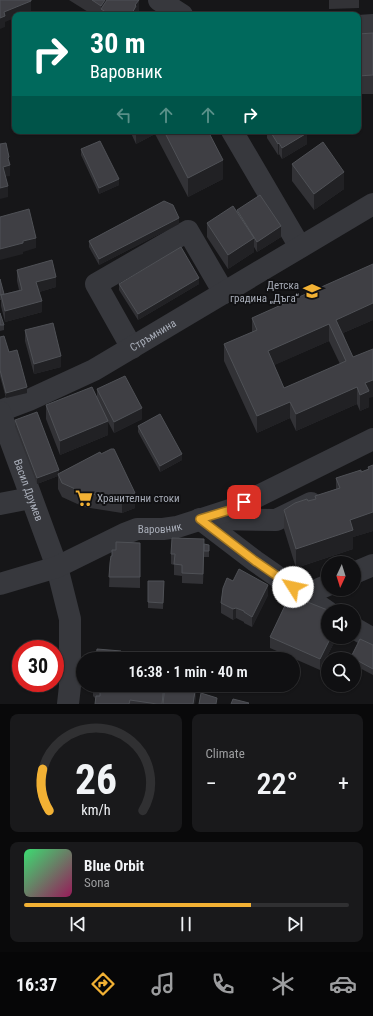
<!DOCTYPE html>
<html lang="en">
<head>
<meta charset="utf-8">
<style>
  body { margin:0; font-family:"Roboto Condensed",sans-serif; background:#19191b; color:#f1f3f6; height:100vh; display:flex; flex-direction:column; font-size:15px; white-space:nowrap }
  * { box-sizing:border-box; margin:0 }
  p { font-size:13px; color:#9c9d9f }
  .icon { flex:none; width:22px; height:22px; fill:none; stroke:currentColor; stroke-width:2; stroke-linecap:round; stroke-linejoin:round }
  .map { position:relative; height:704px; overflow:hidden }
  .side { display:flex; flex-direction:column; gap:10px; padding:10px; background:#09090a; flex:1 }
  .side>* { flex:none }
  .top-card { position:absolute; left:12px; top:12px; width:349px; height:122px; border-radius:8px; box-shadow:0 1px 3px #0004,0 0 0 1px #303032; background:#00695c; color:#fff; overflow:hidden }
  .needle { width:26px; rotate:184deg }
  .fabs { position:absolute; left:321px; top:556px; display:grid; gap:8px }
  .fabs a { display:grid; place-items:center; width:40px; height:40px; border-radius:50%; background:#101012; box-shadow:0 1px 3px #0004,0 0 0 1px #303032; font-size:20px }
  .speed { position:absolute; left:12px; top:640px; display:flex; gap:8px; font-size:20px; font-weight:700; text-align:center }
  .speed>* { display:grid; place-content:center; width:52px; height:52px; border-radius:50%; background:#101012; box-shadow:0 1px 3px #0004,0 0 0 1px #303032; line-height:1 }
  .speed .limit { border:6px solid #d22; background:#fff; color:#111 }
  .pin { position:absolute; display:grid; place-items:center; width:34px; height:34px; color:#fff; margin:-17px; border-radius:8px; box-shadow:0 2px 6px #0006 }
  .me { position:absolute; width:44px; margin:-22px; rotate:305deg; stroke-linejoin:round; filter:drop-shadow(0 0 3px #0008) }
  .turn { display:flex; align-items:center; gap:14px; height:84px; padding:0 12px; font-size:18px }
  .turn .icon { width:52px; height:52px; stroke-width:2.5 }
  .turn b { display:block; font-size:28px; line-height:34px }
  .lanes { display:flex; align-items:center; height:38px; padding:0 12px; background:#0003; justify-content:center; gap:20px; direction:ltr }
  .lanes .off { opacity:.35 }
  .big { font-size:30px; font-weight:600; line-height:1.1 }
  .side .card { flex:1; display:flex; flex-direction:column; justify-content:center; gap:6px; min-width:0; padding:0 14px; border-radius:8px; background:#19191b }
  .side .dial { align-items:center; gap:0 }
  .dial svg { height:104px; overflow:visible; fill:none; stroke:#303032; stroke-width:7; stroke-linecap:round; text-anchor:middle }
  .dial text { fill:#f1f3f6; stroke:none }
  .song { display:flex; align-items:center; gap:12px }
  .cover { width:48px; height:48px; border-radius:6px; background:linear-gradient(135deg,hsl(140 70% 55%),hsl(330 70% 35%)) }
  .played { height:4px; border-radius:2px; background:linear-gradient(90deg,#f2b134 70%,#303032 70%) }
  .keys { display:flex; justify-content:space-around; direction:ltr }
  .heat { display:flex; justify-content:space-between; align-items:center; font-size:22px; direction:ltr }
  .side .tiles { flex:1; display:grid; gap:10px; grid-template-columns:1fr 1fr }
  .card:last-child { grid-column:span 2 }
  .trip { position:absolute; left:76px; top:652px; width:224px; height:40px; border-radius:20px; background:#101012; box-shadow:0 1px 3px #0004,0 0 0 1px #303032; font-weight:600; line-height:40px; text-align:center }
  .dock { display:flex; height:64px; justify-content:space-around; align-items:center; background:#060607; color:#9c9d9f }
  .dock .icon { width:28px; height:28px }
  .dock .active { color:#f2b134 }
  .dock b { font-size:18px; color:#f1f3f6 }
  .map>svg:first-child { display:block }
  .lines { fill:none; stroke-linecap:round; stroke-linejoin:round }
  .minor { stroke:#37383d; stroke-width:22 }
  .wall { fill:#323236; fill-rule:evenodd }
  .shaded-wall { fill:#212124 }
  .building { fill:#3f3f44; stroke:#4f5156; fill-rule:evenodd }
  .route-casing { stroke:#9d7322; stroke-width:10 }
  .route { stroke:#f2b134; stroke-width:7 }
  .labels { text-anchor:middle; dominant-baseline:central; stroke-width:4; stroke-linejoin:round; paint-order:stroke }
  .poi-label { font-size:11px; fill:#a8adb8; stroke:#111113; text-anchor:end }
  .street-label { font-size:11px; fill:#a8adb8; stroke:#111113 }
</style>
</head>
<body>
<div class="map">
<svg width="373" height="704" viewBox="0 0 373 704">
  <rect width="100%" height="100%" fill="#161618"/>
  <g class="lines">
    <g class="minor">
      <path d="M 159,0 L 182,15"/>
      <path d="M 358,26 L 373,25"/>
      <path d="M 232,131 L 300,247"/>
      <path d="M 132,348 L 96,284 L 188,231 L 224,293"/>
      <path id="s1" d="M 0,411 L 29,400 L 94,370 L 373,204"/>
      <path id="s2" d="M 0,412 L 57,567 L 70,619 L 70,686 L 68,704"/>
      <path d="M 0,504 L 31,498"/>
      <path d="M 200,519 L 255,561 L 328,612"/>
      <path d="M 215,519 L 276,520 L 311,503"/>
      <path d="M 354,573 L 373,565"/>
      <path id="s3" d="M 0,584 L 57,567 L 124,534 L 137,529 L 163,529 L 177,527 L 230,510 L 373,439"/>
      <path d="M 305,595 L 328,585"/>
      <path d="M 354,628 L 373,639"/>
    </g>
  </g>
  <path class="wall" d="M 69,0 L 139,0 L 139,10 L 136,15 L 93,15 Z
    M 329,0 L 359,0 L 359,8 L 329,9 Z
    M 373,33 L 373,94 L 358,94 L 358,34 Z
    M 130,131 L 208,131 L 223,179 L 188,197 L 155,134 L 136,144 Z
    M 267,131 L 305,131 L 307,144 L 282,159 L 279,154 L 278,155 L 267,138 Z
    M 81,149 L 119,185 L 99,194 L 81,155 Z
    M 292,164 L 344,189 L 314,210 L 292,181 Z
    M 237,210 L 281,237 L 257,252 L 254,247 L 254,252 L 228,269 L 207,237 L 207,223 L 237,212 Z
    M 179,224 L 99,265 L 89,247 L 89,241 Z
    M 17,270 L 56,287 L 39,292 L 42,312 L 5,322 L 1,306 L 1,300 L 0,300 L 0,279 L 4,294 L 19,290 L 17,281 Z
    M 119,284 L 199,284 L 138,320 L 119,290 Z
    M 0,313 L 4,325 L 4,330 L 0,331 Z
    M 252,318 L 373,320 L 343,333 L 369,398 L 369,407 L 360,411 L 357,404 L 296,431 L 290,418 L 257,433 L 224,361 L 224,344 L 252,332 ZM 329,341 L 340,364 L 284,388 L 274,365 Z
    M 25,330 L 61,367 L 34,374 L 25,341 Z
    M 0,337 L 9,352 L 27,393 L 6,398 L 0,376 Z
    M 97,389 L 142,419 L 114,433 L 108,422 L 108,435 L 60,455 L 46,419 L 46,405 L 97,397 Z
    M 15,420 L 59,474 L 100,452 L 135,508 L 122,513 L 84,507 L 62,497 L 58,489 L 58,476 L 37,484 L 15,426 Z
    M 138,426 L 182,460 L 160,472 L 138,432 Z
    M 373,465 L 373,531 L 353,537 L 353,549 L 296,568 L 284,529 L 284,510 L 315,499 L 315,496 L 336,489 L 336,478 L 368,470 L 368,467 Z
    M 140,543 L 140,588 L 109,587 L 110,563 L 112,556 L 116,550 Z
    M 204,544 L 209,545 L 209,557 L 204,557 L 204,555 L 203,584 L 182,583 L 182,576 L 174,575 L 174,565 L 171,564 L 171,554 Z
    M 148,581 L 164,581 L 163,609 L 148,608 Z
    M 233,581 L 268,595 L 252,627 L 244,623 L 244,622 L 236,618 L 233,620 L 221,613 L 221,603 Z
    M 270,637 L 337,637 L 320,670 L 270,648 Z
    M 373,645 L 373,675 L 354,665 L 354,659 L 351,659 L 351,657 Z
    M 93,685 L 196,685 L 196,693 L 195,704 L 95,704 L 95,698 L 93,696 Z"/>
  <path class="shaded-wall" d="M 105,0 L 114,0 L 101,9 L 101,6 Z
    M 136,0 L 139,0 L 139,10 L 136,15 L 131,15 Z
    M 31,1 L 31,12 L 23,15 L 15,15 L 15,18 L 5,22 L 5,27 L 0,29 L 0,18 L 4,12 Z
    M 136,131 L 155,131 L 155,134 L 136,144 Z
    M 307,133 L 307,144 L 282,159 L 282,148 Z
    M 279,143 L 279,154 L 278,155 L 278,144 Z
    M 223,160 L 223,179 L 188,197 L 188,178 Z
    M 10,165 L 10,176 L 3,177 L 3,167 Z
    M 344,172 L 344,189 L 314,210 L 314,194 Z
    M 119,179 L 119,185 L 99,194 L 99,188 Z
    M 8,186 L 8,197 L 0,199 L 0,188 Z
    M 179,218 L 179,224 L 99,265 L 99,259 Z
    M 281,226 L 281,237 L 257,252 L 257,242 Z
    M 36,238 L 36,248 L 23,252 L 23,254 L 0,260 L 0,249 L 23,241 Z
    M 254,238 L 254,252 L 228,269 L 228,255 Z
    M 56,277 L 56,287 L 36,293 L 36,282 Z
    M 199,278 L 199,284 L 138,320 L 138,314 Z
    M 42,301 L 42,312 L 5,322 L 5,311 Z
    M 373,303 L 373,320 L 336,336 L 336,320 Z
    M 329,324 L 329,341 L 268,368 L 268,351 Z
    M 61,356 L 61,367 L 34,374 L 34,364 Z
    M 373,380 L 373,397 L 369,398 L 369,407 L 360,411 L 360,395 L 365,383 Z
    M 27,387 L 27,393 L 6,398 L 6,393 Z
    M 357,387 L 357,404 L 296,431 L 296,414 Z
    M 290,402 L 290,418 L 257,433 L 257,416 Z
    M 142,408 L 142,419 L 114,433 L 114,422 Z
    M 108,421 L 108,435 L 60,455 L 60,441 Z
    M 182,454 L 182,460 L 160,472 L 160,466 Z
    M 59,470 L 59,476 L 58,474 L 58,476 L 37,484 L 37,478 Z
    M 135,493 L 135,508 L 122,513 L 122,499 Z
    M 373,512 L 373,531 L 353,537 L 353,549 L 296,568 L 296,549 L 350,520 Z
    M 204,539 L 204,550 L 203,584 L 203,574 Z
    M 268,585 L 268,595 L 252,627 L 252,617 Z
    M 236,608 L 236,618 L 233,620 L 233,609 Z
    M 331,637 L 337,637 L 320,670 L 320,659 Z
    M 196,685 L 196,693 L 195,704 L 193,704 Z"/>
  <path class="building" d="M 0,0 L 31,0 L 31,1 L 4,12 L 5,16 L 0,18 Z
    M 92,0 L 105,0 L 101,6 Z
    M 107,0 L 139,0 L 135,5 L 136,6 L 131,15 L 110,15 L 101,9 Z
    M 373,33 L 373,75 L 358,76 L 358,34 Z
    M 164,131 L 208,131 L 223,160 L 188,178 Z
    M 270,131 L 305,131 L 307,133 L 282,148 L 279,143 L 278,144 Z
    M 100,141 L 119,179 L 99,188 L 81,149 Z
    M 323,142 L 344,172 L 314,194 L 292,164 Z
    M 6,143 L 9,157 L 8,158 L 10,165 L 3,167 L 8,186 L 0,188 L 0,144 Z
    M 260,195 L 281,226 L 257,242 L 237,210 Z
    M 164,201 L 173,205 L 179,218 L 99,259 L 89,241 Z
    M 233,206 L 254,238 L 228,255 L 207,223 Z
    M 29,209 L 36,238 L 23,241 L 23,243 L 0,249 L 0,217 Z
    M 181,247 L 199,278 L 138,314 L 119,284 Z
    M 52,260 L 56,277 L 36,282 L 42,301 L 5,311 L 1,295 L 22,290 L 17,270 Z
    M 373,264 L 373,303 L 336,320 L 353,357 L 373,349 L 373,380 L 365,383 L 369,391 L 360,395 L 357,387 L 296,414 L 290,402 L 257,416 L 224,344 L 257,330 L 252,318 ZM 329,324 L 346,361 L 284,388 L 268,351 Z
    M 0,279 L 4,294 L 0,295 Z
    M 0,313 L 4,325 L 0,325 Z
    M 53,323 L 61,356 L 34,364 L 25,330 Z
    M 4,336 L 9,352 L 17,350 L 27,387 L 6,393 L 0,370 L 0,337 Z
    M 125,376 L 142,408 L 114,422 L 97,389 Z
    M 92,387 L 108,421 L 60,441 L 46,405 Z
    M 37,412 L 59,470 L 37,478 L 15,420 Z
    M 160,414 L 182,454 L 160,466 L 138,426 Z
    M 111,449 L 114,449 L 135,493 L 122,499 L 84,493 L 62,483 L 58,474 L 100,452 L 101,454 Z
    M 373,465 L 373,512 L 350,520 L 353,530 L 296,549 L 284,510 L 295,503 L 307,499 L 308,501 L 316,499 L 315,496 L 340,488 L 336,478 L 361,470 L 361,472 L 369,469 L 368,467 Z
    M 172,538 L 204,539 L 203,574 L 182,573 L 182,565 L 174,564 L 175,554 L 171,554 Z
    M 116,542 L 140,543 L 140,577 L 109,577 L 110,563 L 111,556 L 112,556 L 112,550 L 116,550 Z
    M 204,544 L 209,545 L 209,551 L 204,551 Z
    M 239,569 L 268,585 L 252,617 L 244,612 L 244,611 L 236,608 L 233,609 L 221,603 L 223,588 L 227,578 L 233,581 Z
    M 148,581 L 164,581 L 163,603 L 148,602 Z
    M 290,595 L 330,611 L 328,611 L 328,637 L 331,637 L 320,659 L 270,637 Z
    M 360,639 L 373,645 L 373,669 L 351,657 Z
    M 97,649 L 121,651 L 120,659 L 96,659 Z
    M 97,685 L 164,685 L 162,704 L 157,704 L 130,700 L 129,704 L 95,704 L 96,696 L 100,696 L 100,688 Z
    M 165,685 L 196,685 L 193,704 L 163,704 Z
    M 201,693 L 217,698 L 216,704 L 199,704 Z
    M 233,699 L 249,703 L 248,704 L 231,704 Z"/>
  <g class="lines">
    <g class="route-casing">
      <path id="route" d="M 244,502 L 230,510 L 200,519 L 255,561 L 293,587"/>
    </g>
    <use href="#route" class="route"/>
  </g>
  <defs>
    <g id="school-bare" transform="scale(1.38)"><path d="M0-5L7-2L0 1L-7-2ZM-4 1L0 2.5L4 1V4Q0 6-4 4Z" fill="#f2b134" stroke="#111113" stroke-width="2.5" paint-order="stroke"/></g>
    <g id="supermarket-bare" transform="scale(1.38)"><path d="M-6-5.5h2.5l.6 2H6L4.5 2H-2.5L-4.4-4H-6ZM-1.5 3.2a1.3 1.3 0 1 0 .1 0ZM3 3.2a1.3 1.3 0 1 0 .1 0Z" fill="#f2b134" stroke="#111113" stroke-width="2.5" paint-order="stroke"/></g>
  </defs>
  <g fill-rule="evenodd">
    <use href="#school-bare" x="312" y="291"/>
    <use href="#supermarket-bare" x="84" y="498"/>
  </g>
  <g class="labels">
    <g class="poi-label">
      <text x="299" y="285">Детска<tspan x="299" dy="13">градина „Дъга“</tspan></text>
      <text x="97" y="498" text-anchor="start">Хранителни стоки</text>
    </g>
    <g class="street-label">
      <text stroke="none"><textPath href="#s1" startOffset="171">Стръмнина</textPath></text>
      <text stroke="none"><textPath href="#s2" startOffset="83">Васил Друмев</textPath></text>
      <text stroke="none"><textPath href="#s3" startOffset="171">Варовник</textPath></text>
    </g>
  </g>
</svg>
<div class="fabs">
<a><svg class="needle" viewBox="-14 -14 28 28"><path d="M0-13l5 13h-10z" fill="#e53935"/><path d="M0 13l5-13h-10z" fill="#9c9d9f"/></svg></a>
<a><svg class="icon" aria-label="sound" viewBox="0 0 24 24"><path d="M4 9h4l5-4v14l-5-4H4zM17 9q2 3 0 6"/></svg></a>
<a><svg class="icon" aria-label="search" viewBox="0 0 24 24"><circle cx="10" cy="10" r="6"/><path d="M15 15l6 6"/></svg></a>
</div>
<div class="speed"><div class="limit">30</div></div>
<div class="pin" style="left:244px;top:502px;background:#d93025"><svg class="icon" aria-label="arrive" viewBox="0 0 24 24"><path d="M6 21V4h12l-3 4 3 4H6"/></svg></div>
<svg class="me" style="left:293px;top:587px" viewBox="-20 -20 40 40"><circle r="19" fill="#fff"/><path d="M0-13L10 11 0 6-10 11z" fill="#f2b134"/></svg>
<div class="trip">16:38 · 1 min · 40 m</div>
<div class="top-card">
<div class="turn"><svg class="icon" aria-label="right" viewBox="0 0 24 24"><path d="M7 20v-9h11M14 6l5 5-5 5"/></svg><div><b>30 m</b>Варовник</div></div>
<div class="lanes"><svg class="icon off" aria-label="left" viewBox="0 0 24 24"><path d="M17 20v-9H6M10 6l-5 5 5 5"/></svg><svg class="icon off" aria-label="ahead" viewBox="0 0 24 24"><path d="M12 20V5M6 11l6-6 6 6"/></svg><svg class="icon off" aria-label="ahead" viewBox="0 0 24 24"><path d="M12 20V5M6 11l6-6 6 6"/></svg><svg class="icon" aria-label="right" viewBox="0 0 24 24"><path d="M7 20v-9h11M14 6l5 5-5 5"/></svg></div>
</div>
</div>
<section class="side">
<div class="tiles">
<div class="card dial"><svg viewBox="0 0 100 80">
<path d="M14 69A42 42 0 1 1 86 69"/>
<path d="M14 69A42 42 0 0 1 9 37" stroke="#f2b134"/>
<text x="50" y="56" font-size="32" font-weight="700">26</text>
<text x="50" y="72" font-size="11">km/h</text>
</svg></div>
<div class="card"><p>Climate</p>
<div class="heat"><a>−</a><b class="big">22°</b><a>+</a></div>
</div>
<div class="card">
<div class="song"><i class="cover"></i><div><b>Blue Orbit</b><p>Sona</p></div></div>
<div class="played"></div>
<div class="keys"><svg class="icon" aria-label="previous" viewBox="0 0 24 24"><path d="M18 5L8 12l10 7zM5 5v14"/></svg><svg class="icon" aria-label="pause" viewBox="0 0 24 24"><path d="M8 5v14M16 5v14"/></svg><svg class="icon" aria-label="next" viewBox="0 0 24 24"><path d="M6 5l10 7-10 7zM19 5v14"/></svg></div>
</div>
</div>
</section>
<nav class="dock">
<b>16:37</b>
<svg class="icon active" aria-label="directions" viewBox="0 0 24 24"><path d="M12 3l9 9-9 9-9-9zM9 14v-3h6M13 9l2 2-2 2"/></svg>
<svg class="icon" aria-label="music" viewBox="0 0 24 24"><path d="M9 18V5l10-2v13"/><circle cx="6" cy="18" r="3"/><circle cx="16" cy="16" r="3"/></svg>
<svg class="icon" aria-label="phone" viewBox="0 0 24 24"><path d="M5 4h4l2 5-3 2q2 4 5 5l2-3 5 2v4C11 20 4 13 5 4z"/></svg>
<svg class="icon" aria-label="climate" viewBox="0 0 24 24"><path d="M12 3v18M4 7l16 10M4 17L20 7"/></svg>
<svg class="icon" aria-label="car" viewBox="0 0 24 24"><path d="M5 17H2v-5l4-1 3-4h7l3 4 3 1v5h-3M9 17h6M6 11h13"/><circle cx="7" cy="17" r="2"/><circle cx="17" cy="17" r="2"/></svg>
</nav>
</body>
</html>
